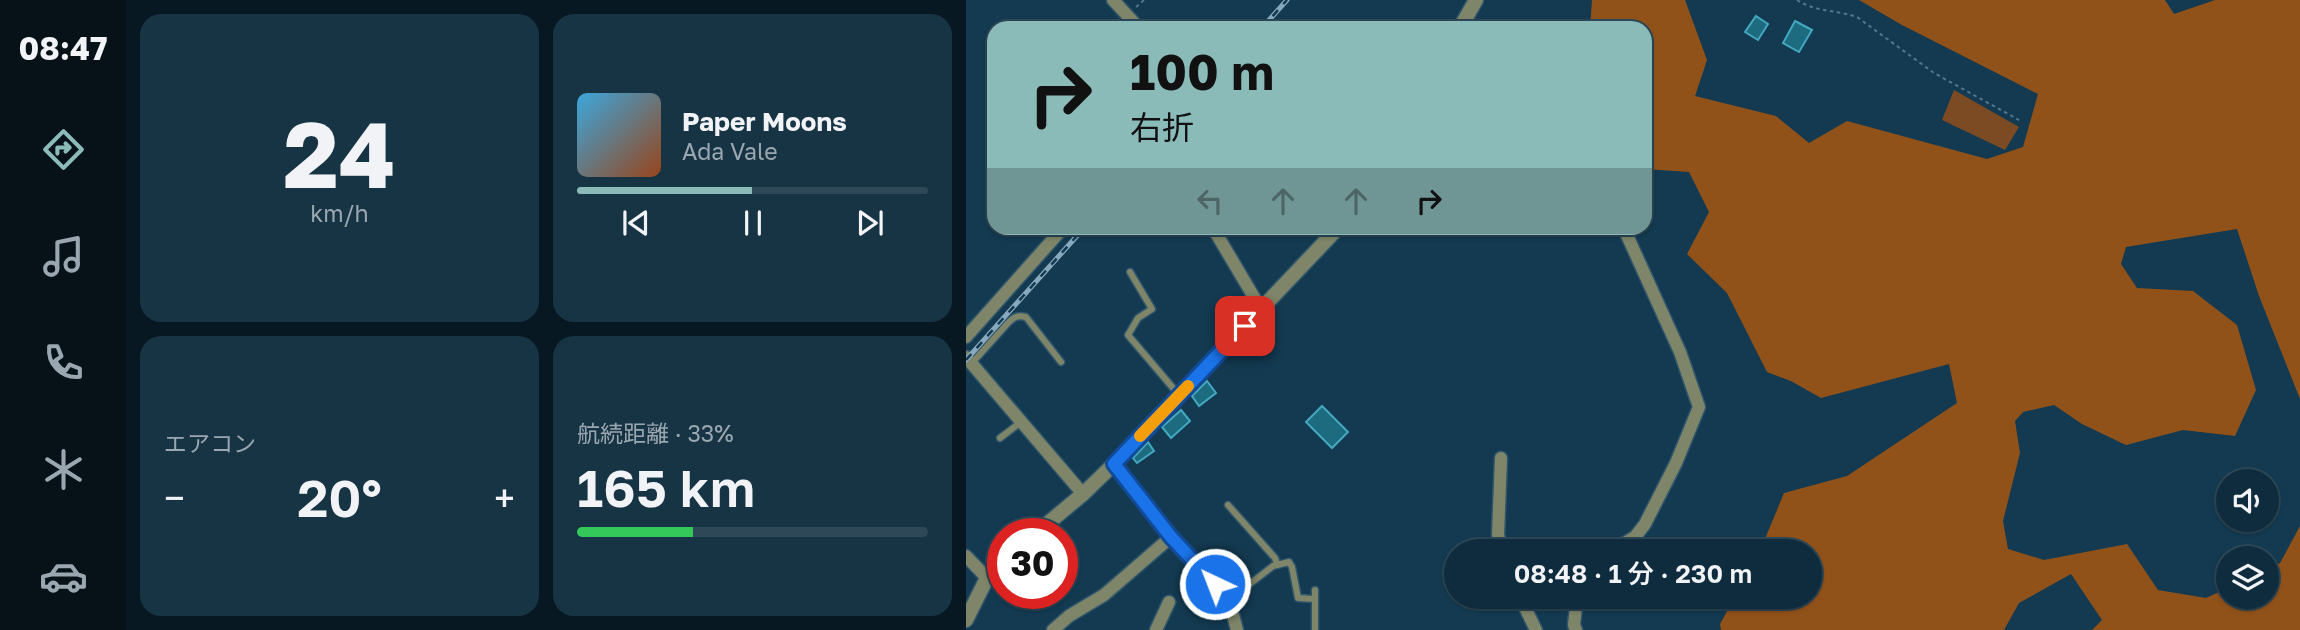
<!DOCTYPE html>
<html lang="ja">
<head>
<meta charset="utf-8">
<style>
  body { margin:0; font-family:"Golos Text","Noto Sans JP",sans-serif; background:#173444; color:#f1f3f6; height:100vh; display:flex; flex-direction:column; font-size:26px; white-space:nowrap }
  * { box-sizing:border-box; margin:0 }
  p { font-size:23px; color:#9ba7b0 }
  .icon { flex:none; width:38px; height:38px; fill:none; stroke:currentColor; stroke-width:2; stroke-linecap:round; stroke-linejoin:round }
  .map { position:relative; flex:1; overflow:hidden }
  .panel { display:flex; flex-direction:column; gap:14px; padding:14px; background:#081822; width:840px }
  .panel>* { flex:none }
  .hud { position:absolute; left:21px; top:21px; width:665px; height:214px; border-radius:21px; box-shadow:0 2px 5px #0004,0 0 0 2px #2e4857; background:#8bbbb9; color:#111; overflow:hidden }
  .fabs { position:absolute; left:1250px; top:469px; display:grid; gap:14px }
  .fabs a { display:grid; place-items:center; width:63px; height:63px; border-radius:50%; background:#0e2c3d; box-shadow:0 2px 5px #0004,0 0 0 2px #2e4857; font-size:35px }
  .speed { position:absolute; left:21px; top:518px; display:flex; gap:14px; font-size:35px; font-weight:700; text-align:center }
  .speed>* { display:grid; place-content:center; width:91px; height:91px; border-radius:50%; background:#0e2c3d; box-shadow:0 2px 5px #0004,0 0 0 2px #2e4857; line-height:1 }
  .speed .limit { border:10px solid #d22; background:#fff; color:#111 }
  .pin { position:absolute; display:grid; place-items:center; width:60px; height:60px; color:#fff; margin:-30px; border-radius:14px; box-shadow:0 4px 10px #0006 }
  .me { position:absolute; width:77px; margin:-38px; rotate:317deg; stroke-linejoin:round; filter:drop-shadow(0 0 5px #0008) }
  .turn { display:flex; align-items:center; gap:24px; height:147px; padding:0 28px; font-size:32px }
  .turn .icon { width:91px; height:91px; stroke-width:2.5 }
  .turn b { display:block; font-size:49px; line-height:60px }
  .lanes { display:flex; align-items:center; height:66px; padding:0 28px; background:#0003; justify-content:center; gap:35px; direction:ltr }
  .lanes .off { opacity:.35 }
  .big { font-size:52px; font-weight:600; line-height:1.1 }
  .panel .tile { flex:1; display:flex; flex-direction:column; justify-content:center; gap:10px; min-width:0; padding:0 24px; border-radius:21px; background:#173444 }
  .panel .dial { align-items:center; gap:0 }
  .dial b { font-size:91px; line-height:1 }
  .song { display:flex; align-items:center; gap:21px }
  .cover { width:84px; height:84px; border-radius:10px; background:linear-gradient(135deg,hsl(200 70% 55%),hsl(20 70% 35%)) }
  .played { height:7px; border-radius:4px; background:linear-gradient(90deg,#8bbbb9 50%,#2e4857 50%) }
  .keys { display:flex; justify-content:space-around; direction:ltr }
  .heat { display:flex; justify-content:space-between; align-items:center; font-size:38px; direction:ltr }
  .charge { height:10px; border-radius:5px; background:linear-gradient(90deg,#34c759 33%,#2e4857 0) }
  .panel .tiles { flex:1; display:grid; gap:14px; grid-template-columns:repeat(2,1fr) }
  .trip { position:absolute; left:478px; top:539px; width:378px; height:70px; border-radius:35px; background:#0e2c3d; box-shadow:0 2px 5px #0004,0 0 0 2px #2e4857; font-weight:600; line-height:70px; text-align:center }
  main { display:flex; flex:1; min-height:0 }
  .menu { display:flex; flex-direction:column; width:126px; justify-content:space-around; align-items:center; background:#061218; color:#9ba7b0 }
  .menu .icon { width:49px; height:49px }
  .menu .active { color:#8bbbb9 }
  .menu b { font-size:32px; color:#f1f3f6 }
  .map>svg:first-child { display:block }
  .green { fill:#7c4b24 }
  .forest { fill:#91521a }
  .building { fill:#1d6b7e; stroke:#45a8c1; stroke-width:2 }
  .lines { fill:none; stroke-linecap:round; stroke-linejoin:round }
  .service-casing { stroke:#30566c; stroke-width:9 }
  .minor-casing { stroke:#30566c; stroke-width:15 }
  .tertiary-casing { stroke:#30566c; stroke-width:17 }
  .path { stroke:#53768c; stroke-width:2; stroke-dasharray:3.5 3.5; stroke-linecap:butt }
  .service { stroke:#7f8568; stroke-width:6 }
  .minor { stroke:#7f8568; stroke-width:12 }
  .tertiary { stroke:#7f8568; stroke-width:14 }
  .rail-casing { stroke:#88a8bd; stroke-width:5 }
  .rail { stroke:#133a51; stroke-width:2.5; stroke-dasharray:8; stroke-linecap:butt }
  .route-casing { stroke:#114b97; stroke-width:18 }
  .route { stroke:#1a73e8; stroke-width:12 }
  .slow { stroke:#f59e0b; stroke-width:12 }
</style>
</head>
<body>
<main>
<nav class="menu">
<b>08:47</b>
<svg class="icon active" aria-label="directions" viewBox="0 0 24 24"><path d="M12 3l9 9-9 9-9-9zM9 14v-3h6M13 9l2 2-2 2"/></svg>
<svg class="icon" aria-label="music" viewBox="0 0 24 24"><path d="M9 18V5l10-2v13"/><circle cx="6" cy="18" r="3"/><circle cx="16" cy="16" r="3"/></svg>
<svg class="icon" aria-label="phone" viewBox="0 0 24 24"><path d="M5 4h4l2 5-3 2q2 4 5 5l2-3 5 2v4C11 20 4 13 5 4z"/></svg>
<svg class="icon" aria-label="climate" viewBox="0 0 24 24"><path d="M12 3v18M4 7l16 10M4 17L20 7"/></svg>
<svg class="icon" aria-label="car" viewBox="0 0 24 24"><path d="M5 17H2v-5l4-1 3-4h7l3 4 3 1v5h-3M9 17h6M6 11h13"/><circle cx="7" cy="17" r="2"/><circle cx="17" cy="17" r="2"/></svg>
</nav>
<section class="panel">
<div class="tiles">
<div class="tile dial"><b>24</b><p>km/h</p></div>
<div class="tile">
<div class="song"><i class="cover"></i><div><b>Paper Moons</b><p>Ada Vale</p></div></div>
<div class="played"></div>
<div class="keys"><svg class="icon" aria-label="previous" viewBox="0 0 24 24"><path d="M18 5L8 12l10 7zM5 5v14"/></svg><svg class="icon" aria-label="pause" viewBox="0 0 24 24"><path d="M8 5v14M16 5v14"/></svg><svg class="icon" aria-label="next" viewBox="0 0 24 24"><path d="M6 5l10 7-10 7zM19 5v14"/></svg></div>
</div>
<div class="tile"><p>エアコン</p>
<div class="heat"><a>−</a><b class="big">20°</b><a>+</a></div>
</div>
<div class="tile"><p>航続距離 · 33%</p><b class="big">165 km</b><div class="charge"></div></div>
</div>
</section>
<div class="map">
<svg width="1334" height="630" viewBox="0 0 1334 630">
  <rect width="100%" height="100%" fill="#133a51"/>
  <path class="green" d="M 988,90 L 1053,127 L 1039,150 L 976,120 Z"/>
  <path class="forest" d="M 626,0 L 719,0 L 741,60 L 729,96 L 810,116 L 843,143 L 881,121 L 1021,159 L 1057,147 L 1072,94 L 936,25 L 893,0 L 1199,0 L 1208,14 L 1249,0 L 1334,0 L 1334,399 L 1293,296 L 1271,229 L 1160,247 L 1155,264 L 1171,288 L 1227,291 L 1271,325 L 1290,390 L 1269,436 L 1217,430 L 1160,445 L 1116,424 L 1088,405 L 1057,412 L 1049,421 L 1054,453 L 1037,521 L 1042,549 L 1078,560 L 1161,544 L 1192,590 L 1240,598 L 1262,588 L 1262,597 L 1300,597 L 1300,570 L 1314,563 L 1334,526 L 1334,630 L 1126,630 L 1136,620 L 1105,574 L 1053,603 L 1038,630 L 755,630 L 754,624 L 769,597 L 844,597 L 844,551 L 794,551 L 818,493 L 881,476 L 991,403 L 983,364 L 855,398 L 825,381 L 801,372 L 761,293 L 721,254 L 743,212 L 723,172 L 679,169 L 679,28 L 624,28 Z"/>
  <path class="building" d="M 790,16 L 802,24 L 792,40 L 779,32 Z
    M 829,21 L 846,30 L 833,52 L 817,43 Z
    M 294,328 L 302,335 L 289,349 L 281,341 Z
    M 241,381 L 250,393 L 233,406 L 226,396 Z
    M 356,406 L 382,432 L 366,448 L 340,422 Z
    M 215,410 L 224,421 L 205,438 L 196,427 Z
    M 182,442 L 188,451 L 171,463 L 167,458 Z"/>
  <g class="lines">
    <g class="service-casing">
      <path id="service" d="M 164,272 L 186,309 L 172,318 L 162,335 L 213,395
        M 6,363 L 42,323 C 48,317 51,315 60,317 L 95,362
        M 34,438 L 55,422
        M 262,505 L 309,558 L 311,564
        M 263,600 L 307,566 L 323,562 L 326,567 L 332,598 L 349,599
        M 349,630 L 349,590"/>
    </g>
    <g class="minor-casing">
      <path id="minor" d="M 147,0 L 173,28
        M 247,228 L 295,309
        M 0,337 L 97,228
        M 0,357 L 117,494
        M 535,458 L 532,535 L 536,551
        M 148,464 L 205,537 L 263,600 L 271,630
        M 646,551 L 669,537 L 679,524 L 710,463 L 733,407 L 714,352 L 660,233 L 654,228
        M 0,556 L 21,578
        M 554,597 L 570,630
        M 87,630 L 103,616 L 138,595 L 205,537
        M 190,630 L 203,602
        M 610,630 L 608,625 L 611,597"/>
    </g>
    <g class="tertiary-casing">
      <path id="tertiary" d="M 494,28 L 510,0
        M 69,534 L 117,494 L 148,464 L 372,228
        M 0,620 L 21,578 L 37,561"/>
    </g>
    <path class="path" d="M 831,0 C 849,12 871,10 891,17 L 968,73 L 1053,120
      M 170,7 L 178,0"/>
    <use href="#service" class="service"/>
    <use href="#minor" class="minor"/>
    <use href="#tertiary" class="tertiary"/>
    <g class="rail-casing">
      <path id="rail" d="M 296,28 L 321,0
        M 0,360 L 118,228"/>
    </g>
    <use href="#rail" class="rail"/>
  </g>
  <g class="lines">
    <g class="route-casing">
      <path id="route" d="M 249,584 L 205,537 L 148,464 L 279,326"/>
    </g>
    <use href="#route" class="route"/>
    <path class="slow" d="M 174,436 L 222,386"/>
  </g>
</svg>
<div class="fabs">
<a><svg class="icon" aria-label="sound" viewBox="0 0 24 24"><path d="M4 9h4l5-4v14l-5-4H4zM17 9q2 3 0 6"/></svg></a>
<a><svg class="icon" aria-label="layers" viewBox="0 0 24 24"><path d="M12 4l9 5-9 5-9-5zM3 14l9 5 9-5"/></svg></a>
</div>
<div class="speed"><div class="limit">30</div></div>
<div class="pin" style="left:279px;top:326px;background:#d93025"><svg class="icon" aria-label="arrive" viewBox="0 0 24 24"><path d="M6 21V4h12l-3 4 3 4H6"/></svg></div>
<svg class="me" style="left:249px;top:584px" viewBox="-20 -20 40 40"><circle r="17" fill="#1a73e8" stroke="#fff" stroke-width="3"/><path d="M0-11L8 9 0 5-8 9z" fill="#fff"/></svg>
<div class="trip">08:48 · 1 分 · 230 m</div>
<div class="hud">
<div class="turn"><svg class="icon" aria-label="right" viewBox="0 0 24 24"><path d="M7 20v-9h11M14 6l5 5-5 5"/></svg><div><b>100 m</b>右折</div></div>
<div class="lanes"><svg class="icon off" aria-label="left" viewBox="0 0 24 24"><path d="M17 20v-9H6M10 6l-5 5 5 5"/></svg><svg class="icon off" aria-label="ahead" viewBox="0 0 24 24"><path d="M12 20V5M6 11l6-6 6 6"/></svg><svg class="icon off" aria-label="ahead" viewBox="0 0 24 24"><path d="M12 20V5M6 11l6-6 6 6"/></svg><svg class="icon" aria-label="right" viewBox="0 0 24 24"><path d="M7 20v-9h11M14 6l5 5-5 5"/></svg></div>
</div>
</div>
</main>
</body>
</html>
